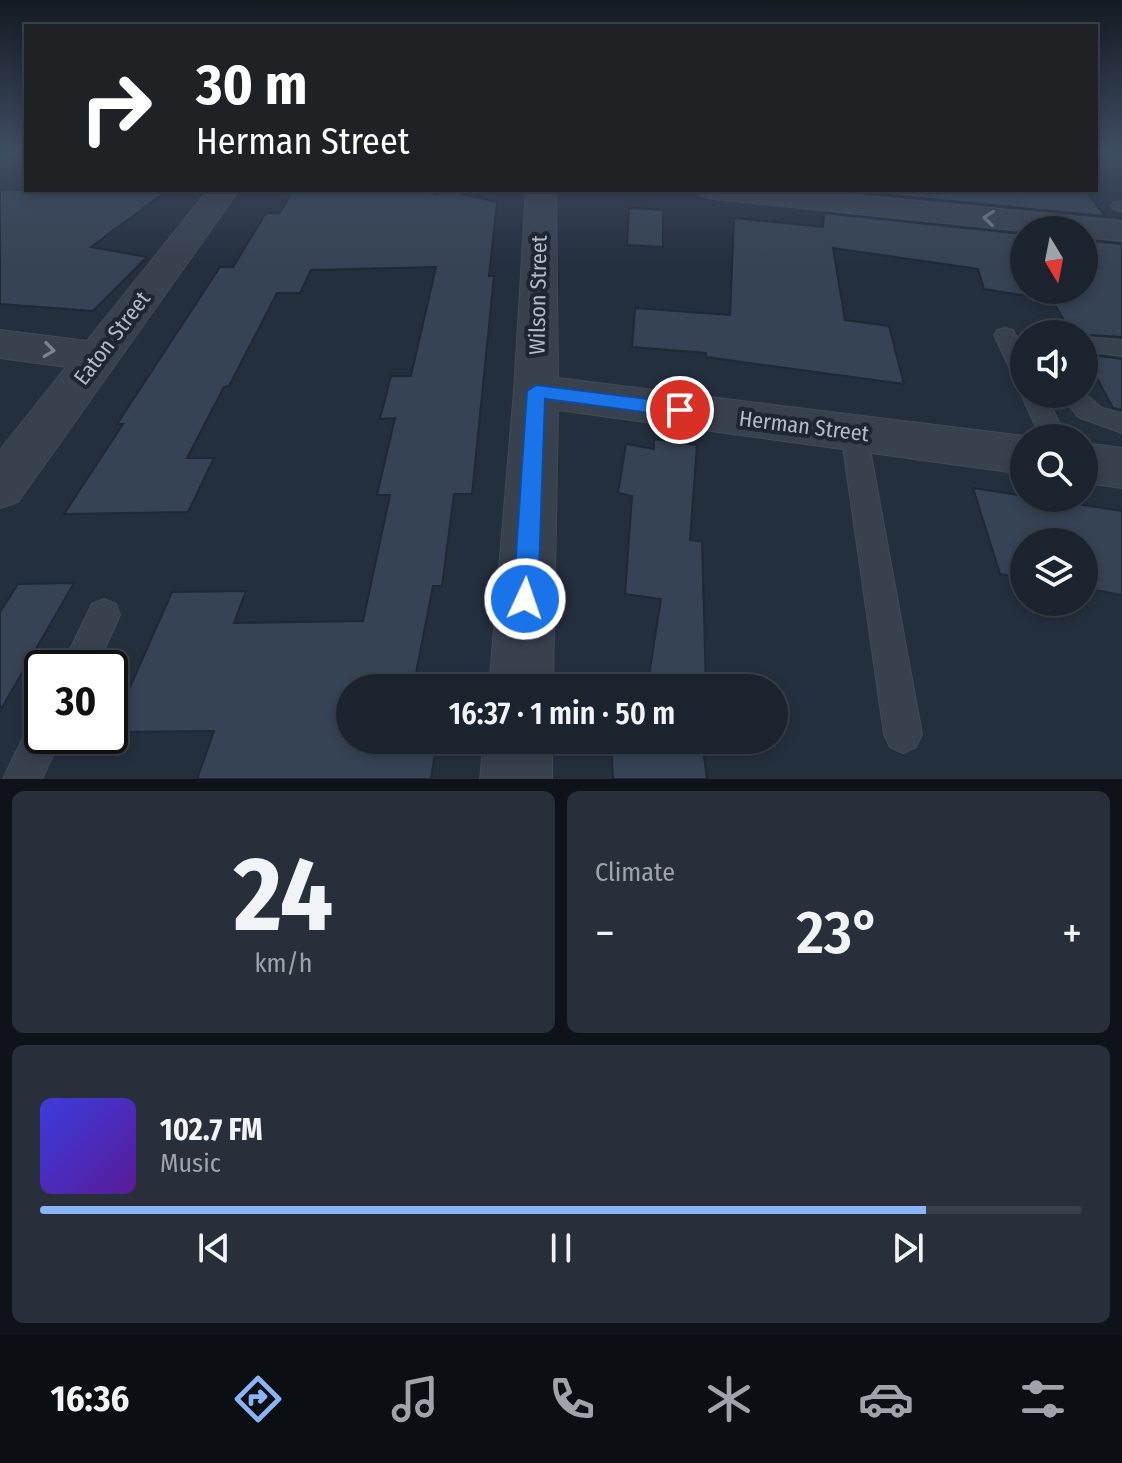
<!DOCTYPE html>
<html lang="en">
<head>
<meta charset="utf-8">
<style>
  body { margin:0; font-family:"Fira Sans Condensed",sans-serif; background:#282f3a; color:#f1f3f6; height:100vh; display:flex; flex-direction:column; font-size:30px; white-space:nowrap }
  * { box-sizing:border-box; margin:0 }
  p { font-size:26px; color:#a0a4aa }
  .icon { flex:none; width:44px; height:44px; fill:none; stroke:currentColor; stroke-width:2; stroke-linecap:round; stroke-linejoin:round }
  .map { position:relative; height:779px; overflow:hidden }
  .drawer { display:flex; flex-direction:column; gap:12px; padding:12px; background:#0f1319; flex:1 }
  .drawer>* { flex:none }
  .guide { position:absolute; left:24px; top:24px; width:1074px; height:168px; border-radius:0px; box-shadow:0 4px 12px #0003,0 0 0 2px #39404a; background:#202124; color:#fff; overflow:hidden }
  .needle { width:52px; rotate:170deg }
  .tools { position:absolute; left:1010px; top:216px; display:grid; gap:16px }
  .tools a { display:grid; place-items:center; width:88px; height:88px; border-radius:50%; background:#1b232e; box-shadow:0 4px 12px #0003,0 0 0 2px #39404a; font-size:40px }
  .speed { position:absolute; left:24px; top:650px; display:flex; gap:16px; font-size:40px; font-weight:700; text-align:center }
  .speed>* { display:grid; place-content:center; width:104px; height:104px; border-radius:50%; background:#1b232e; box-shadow:0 4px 12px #0003,0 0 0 2px #39404a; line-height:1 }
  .speed .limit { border:4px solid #111; border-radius:12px; background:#fff; color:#111 }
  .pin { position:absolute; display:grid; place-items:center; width:68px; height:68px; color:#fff; margin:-34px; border:4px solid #fff; border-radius:50%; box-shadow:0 2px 8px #0007 }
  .me { position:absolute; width:88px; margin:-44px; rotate:3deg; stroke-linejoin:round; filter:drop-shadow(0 0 6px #0008) }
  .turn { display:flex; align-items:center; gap:28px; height:168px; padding:0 40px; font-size:36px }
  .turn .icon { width:104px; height:104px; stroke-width:2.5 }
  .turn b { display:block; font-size:56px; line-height:68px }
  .big { font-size:60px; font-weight:600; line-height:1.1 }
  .drawer .tile { flex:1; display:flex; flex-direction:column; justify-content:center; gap:12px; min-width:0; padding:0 28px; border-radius:12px; background:#282f3a }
  .drawer .dial { align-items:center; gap:0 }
  .dial b { font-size:104px; line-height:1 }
  .song { display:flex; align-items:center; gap:24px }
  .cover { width:96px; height:96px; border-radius:12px; background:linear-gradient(135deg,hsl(240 70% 55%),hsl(270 70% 35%)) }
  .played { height:8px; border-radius:4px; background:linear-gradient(90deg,#8ab4f8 85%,#39404a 85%) }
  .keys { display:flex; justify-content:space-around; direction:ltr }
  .heat { display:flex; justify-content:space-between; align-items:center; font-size:44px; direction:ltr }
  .drawer .tiles { flex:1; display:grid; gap:12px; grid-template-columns:1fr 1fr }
  .tile:last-child { grid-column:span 2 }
  .trip { position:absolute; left:336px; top:674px; width:452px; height:80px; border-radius:40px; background:#1b232e; box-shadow:0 4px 12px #0003,0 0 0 2px #39404a; font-weight:600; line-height:80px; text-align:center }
  .tabs { display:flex; height:128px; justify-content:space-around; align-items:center; background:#0b0e12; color:#a0a4aa }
  .tabs .icon { width:56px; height:56px }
  .tabs .selected { color:#8ab4f8 }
  .tabs b { font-size:36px; color:#f1f3f6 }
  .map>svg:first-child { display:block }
  .building { fill:#364354; stroke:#1f2835; stroke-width:2 }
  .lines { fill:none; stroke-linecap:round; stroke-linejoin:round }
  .service-casing { stroke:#414a57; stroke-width:2 }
  .minor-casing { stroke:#414a57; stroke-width:2 }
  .service { fill:#38414e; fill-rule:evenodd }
  .minor { fill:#38414e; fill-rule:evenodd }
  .oneway { stroke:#7c8592 }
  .route { fill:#1a73e8; stroke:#114b97; stroke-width:2 }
  .labels { text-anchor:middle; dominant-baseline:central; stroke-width:8; stroke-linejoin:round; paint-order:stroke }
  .street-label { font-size:22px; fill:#b4bcc9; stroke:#1d2633 }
</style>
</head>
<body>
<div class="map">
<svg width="1122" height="779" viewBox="0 0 1122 779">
  <rect width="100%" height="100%" fill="#242f3e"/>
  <path class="building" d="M 0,190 L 168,190 L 91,247 L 147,257 L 93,311 L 0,304 Z
    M 293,190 L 417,190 L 437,195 L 445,190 L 497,202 L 489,276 L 494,276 L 472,494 L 454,494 L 442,586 L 433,586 L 416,673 L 448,674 L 445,688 L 350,688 L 350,740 L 437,740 L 431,779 L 197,779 L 214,731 L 110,732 L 172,592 L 246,591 L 234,623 L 363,621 L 390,495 L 377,495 L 395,418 L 380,419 L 391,376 L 411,376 L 436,267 L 311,270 L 300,293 L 277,293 L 229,386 L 224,387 L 187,458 L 214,458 L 188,512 L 64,514 L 123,424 L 117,424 L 220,267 L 233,267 L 266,213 L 280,213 Z
    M 836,190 L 1085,190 L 1105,216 Z
    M 629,208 L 663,210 L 663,247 L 627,245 Z
    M 824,213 L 1024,234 L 1024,290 L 1084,290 L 1084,240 L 1122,244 L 1122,337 L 1072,334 L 1052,300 L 984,289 L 978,269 L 833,248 L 845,320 L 889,326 L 904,384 L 706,357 L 706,353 L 632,347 L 635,308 L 730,315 L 734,218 L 823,227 Z
    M 1084,354 L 1122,359 L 1122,410 L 1113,408 Z
    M 654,439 L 697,445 L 690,540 L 702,541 L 706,688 L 647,688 L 661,599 L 625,594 L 632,496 L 618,493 L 626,444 L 654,449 Z
    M 973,488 L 1122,511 L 1122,595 L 1084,588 L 1084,542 L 1024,542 L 1024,578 L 1000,574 Z
    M 74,583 L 0,711 L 0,612 L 18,584 Z
    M 611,740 L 702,740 L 707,779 L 613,779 Z"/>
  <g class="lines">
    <g class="service-casing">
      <path id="service" d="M 1122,201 L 1122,211 L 1114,210 L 1111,206 L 1114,202 Z
        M 1005,328 L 1013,330 L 1024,351 L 1024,383 L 1016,381 L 994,335 L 997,330 Z
        M 1084,337 L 1122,340 L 1122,356 L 1084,351 Z
        M 1024,389 L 1024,394 L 1045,394 L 1067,438 L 1041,438 L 1021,394 Z
        M 1084,393 L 1102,408 L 1122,413 L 1122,433 L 1078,417 L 1060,394 Z
        M 854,423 L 863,426 L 867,433 L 922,734 L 916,747 L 903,753 L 890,747 L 884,734 L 841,433 L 845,426 Z
        M 104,599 L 116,604 L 120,615 L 96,668 L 61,668 L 92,604 Z
        M 42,718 L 42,736 L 62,736 L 42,779 L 3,779 L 30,723 Z"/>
    </g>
    <g class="minor-casing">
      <path id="minor" d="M 208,190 L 239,190 L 18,502 L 0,508 L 0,450 L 66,367 L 0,358 L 0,330 L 87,341 Z
        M 526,190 L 556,190 L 558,378 L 1024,436 L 1031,438 L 1024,438 L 1024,474 L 558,410 L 553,688 L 489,688 L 514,391 Z
        M 698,190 L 805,190 L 1122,221 L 1122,241 L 1084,237 L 1084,230 L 1024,231 L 713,199 L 702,196 Z
        M 1084,443 L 1122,448 L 1122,488 L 1084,483 Z
        M 484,740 L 552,740 L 552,779 L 480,779 Z"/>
    </g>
    <use href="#service" class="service"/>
    <use href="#minor" class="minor"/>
  </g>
  <defs><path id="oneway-chevron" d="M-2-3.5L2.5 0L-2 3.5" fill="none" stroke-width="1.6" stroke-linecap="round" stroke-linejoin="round" transform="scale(2)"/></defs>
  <g class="oneway">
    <use href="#oneway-chevron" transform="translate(989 218) rotate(-174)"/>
    <use href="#oneway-chevron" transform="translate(49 350) rotate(7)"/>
  </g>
  <linearGradient id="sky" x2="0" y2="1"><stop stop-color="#141a22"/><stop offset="0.58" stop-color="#3f4d63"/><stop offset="1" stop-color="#3f4d63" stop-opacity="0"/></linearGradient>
  <rect width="1122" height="263" fill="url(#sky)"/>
  <path class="route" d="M 536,385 L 680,403 L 689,410 L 680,417 L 545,399 L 538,599 L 534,607 L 525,611 L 517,607 L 513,599 L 527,391 Z"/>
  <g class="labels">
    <g class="street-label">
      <text transform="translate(538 295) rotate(-89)">Wilson Street</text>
      <text transform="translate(112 338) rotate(-53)">Eaton Street</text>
      <text transform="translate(804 426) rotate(7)">Herman Street</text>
    </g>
  </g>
</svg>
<div class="tools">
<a><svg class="needle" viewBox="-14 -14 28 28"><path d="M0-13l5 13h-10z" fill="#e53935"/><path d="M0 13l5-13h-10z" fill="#a0a4aa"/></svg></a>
<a><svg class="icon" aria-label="sound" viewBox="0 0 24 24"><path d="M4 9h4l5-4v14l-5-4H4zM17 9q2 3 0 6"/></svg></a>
<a><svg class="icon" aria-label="search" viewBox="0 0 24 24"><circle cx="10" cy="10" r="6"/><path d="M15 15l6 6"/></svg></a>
<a><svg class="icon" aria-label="layers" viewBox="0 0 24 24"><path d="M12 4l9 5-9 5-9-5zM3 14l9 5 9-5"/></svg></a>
</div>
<div class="speed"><div class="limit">30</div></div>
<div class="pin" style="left:680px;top:410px;background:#d93025"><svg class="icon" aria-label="arrive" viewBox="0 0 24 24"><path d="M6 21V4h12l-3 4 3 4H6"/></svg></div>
<svg class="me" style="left:525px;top:599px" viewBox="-20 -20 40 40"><circle r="17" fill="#1a73e8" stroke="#fff" stroke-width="3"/><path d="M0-11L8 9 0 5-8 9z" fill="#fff"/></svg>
<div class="trip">16:37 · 1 min · 50 m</div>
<div class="guide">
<div class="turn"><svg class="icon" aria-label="right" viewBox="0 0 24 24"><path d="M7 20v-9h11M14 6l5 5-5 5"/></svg><div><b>30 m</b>Herman Street</div></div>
</div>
</div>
<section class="drawer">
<div class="tiles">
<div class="tile dial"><b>24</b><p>km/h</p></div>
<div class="tile"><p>Climate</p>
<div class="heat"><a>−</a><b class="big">23°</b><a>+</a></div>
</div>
<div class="tile">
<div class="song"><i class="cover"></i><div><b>102.7 FM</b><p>Music</p></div></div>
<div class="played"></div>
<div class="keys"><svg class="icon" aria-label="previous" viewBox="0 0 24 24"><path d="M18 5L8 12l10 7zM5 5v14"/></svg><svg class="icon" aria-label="pause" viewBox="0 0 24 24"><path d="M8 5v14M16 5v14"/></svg><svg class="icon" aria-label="next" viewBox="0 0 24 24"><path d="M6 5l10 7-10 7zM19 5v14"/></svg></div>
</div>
</div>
</section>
<nav class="tabs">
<b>16:36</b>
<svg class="icon selected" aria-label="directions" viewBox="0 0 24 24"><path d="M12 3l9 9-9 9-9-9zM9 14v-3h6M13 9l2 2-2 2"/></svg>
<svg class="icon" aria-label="music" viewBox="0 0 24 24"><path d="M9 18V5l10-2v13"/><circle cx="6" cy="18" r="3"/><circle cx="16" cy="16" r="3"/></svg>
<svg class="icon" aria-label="phone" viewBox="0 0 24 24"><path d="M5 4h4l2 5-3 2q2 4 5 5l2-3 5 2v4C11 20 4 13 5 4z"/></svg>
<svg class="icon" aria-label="climate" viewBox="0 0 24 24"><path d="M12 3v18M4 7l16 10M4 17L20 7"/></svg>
<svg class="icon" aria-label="car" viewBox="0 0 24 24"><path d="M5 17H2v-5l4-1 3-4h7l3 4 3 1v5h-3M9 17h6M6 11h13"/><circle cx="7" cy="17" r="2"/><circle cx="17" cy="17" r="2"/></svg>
<svg class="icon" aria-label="filters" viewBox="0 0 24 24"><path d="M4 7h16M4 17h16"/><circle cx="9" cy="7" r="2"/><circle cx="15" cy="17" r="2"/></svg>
</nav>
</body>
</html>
